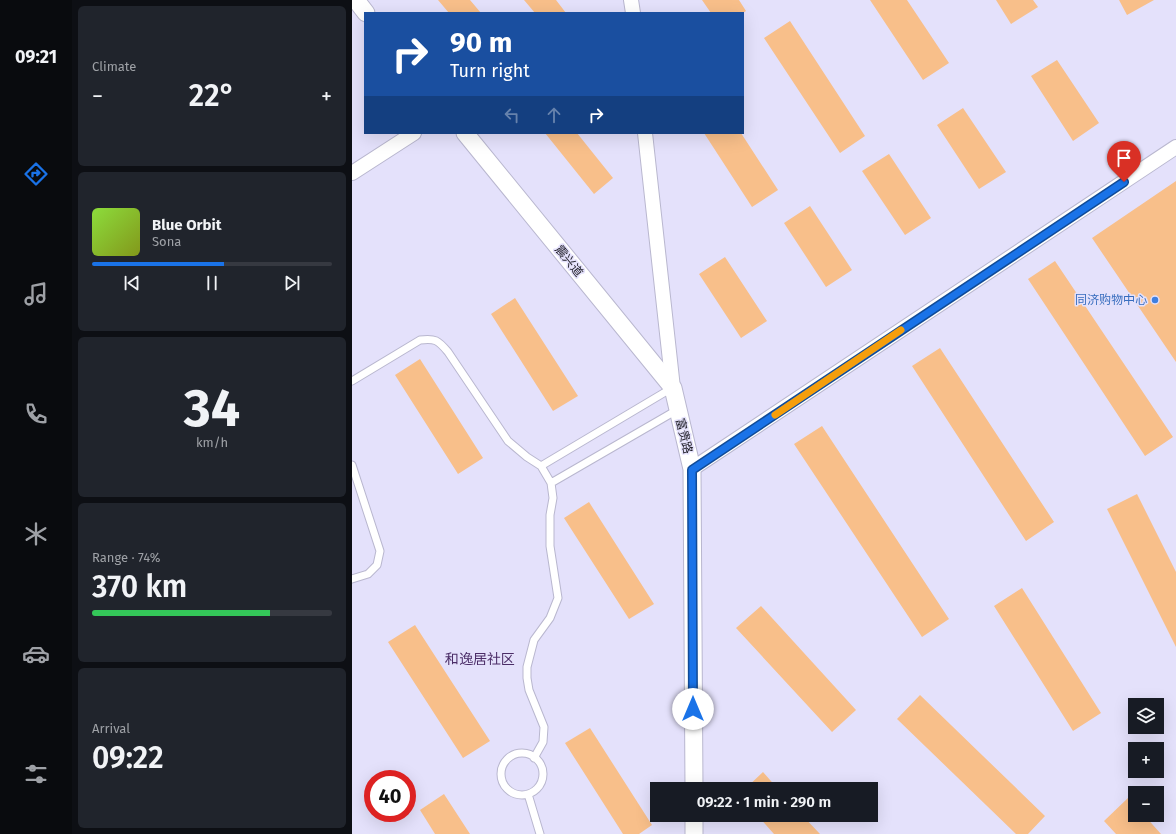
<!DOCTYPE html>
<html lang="en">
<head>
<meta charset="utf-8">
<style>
  body { margin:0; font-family:"Fira Sans","Noto Sans SC",sans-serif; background:#20242c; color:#f1f3f6; height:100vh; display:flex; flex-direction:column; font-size:15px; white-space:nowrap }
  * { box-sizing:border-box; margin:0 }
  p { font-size:13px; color:#9ea1a6 }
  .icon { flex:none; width:22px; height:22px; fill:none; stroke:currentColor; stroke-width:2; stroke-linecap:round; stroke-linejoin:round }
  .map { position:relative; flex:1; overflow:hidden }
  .sheet { display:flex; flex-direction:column; gap:6px; padding:6px; background:#0d0f14; width:280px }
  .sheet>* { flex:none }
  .hud { position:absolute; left:12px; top:12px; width:380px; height:122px; border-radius:0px; box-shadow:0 4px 16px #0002; background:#1a4fa0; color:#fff; overflow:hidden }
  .tools { position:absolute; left:776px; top:698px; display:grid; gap:8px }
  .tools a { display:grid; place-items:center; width:36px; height:36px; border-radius:0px; background:#171b24; box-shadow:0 4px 16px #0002; font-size:20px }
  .speed { position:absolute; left:12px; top:770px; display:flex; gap:8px; font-size:20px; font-weight:700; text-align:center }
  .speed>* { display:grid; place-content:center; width:52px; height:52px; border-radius:50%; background:#171b24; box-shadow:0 4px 16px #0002; line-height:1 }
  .speed .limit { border:6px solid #d22; background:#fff; color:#111 }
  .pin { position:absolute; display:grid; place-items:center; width:34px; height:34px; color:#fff; margin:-41px -17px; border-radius:50% 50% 50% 0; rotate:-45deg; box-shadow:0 0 4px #0007 }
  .pin .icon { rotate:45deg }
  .me { position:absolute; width:44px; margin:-22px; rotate:0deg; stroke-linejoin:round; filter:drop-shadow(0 0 3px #0008) }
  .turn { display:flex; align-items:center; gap:14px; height:84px; padding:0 20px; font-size:18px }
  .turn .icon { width:52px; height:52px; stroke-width:2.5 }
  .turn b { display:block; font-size:28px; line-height:34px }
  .lanes { display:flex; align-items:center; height:38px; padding:0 20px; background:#0003; justify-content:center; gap:20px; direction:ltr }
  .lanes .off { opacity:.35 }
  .big { font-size:30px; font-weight:600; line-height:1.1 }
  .sheet .card { flex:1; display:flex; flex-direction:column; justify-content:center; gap:6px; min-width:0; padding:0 14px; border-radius:6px; background:#20242c }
  .sheet .dial { align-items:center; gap:0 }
  .dial b { font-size:52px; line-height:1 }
  .song { display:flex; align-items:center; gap:12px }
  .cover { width:48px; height:48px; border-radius:6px; background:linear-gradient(135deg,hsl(90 70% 55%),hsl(70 70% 35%)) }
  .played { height:4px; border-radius:2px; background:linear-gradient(90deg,#1a73e8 55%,#363941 55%) }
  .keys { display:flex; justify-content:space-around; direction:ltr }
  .heat { display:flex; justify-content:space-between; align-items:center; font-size:22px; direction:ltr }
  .charge { height:6px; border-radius:3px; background:linear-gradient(90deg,#34c759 74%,#363941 0) }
  .trip { position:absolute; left:298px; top:782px; width:228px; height:40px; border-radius:0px; background:#171b24; box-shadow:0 4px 16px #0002; font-weight:600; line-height:40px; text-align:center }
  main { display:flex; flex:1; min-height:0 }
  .tabs { display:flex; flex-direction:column; width:72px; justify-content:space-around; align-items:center; background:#090b0e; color:#9ea1a6 }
  .tabs .icon { width:28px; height:28px }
  .tabs .active { color:#1a73e8 }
  .tabs b { font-size:18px; color:#f1f3f6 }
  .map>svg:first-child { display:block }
  .building { fill:#f8bf8a }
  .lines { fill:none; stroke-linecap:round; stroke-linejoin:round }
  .service-casing { stroke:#b9b7cf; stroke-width:9 }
  .minor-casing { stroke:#b9b7cf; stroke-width:16 }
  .tertiary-casing { stroke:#b9b7cf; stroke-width:19 }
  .service { stroke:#fff; stroke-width:7 }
  .minor { stroke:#fff; stroke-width:14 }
  .tertiary { stroke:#fff; stroke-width:17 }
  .route-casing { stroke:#114b97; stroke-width:10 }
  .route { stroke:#1a73e8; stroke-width:7 }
  .slow { stroke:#f59e0b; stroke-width:7 }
  .shop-dot { fill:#3f7fe0; stroke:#e4e1fb; stroke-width:1.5 }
  .labels { text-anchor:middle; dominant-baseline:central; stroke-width:3; stroke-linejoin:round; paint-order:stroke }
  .street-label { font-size:12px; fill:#22212a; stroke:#e4e1fb }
  .shop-label { font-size:12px; fill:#366cbe; stroke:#e4e1fb; text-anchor:end }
  .quarter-label { font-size:14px; fill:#4b2d67; stroke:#e4e1fb }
</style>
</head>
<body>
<main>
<nav class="tabs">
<b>09:21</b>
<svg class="icon active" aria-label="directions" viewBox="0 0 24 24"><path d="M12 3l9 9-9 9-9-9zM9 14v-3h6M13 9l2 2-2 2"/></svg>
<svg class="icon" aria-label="music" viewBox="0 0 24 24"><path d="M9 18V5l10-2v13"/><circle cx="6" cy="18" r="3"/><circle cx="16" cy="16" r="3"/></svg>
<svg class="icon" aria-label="phone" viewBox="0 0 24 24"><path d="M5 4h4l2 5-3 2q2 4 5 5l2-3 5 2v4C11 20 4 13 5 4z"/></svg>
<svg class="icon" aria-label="climate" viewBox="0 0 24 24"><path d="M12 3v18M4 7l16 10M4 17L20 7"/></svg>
<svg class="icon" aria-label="car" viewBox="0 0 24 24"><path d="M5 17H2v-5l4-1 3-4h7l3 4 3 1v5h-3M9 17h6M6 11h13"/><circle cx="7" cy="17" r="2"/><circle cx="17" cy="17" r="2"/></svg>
<svg class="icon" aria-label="filters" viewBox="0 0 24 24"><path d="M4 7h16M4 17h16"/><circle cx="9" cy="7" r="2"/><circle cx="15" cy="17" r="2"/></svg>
</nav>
<section class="sheet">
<div class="card"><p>Climate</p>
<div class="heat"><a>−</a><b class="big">22°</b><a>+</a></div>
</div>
<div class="card">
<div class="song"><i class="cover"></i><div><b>Blue Orbit</b><p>Sona</p></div></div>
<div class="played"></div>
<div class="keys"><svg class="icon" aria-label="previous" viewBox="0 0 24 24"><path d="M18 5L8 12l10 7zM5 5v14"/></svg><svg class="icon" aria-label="pause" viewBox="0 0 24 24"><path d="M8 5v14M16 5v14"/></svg><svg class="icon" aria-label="next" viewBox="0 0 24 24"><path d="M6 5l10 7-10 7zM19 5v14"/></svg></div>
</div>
<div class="card dial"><b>34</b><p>km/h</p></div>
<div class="card"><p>Range · 74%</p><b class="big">370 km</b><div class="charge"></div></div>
<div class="card"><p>Arrival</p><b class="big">09:22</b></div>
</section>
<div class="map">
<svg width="824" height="834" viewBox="0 0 824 834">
  <rect width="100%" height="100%" fill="#e4e1fb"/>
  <path class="building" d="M 86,0 L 118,0 L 129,13 L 97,13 Z
    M 172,0 L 204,0 L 214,13 L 183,13 Z
    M 350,0 L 387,0 L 394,11 L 391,13 L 359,13 Z
    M 518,0 L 555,0 L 597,63 L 571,80 Z
    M 644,0 L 681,0 L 686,7 L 659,24 Z
    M 767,0 L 802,0 L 775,15 Z
    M 438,21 L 513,136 L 488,153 L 412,38 Z
    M 705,60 L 747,123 L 721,141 L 679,76 Z
    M 611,108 L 654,172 L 627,189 L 585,125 Z
    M 193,133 L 225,133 L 261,178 L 242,194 Z
    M 352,133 L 389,133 L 426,190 L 400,207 Z
    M 537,154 L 579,218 L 553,235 L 510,171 Z
    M 824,181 L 824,362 L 740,238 Z
    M 458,206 L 500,270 L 474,287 L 432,223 Z
    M 373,257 L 415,321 L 389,338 L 347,274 Z
    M 703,261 L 821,437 L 793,456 L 676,279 Z
    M 163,298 L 226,396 L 201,411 L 139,314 Z
    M 588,348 L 702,522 L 674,541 L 560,366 Z
    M 68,359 L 131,458 L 106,474 L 43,375 Z
    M 470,426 L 597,619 L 570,637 L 442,444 Z
    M 785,494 L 824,572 L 824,647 L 755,509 Z
    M 237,502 L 302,604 L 277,619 L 212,518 Z
    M 670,588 L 749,713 L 721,731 L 642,606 Z
    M 409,606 L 504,710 L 480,732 L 384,628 Z
    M 63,625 L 138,741 L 111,758 L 36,642 Z
    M 568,695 L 693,816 L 676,834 L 664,834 L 545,719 Z
    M 238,728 L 300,825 L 287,834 L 271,834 L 213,743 Z
    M 411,772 L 426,789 L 393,789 Z
    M 92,794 L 118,834 L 83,834 L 68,810 Z
    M 776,798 L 783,806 L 783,815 L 792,815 L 809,834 L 764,834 L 752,821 Z
    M 405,815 L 450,815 L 468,834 L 422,834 Z"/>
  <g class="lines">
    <g class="service-casing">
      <path id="service" d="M 0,381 L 68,340 C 83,338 86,340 96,352 L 156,441 L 175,457 L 189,466 L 199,483 L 201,498 L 198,515 L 198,546 L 206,598 L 198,618 L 182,640 L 175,667 L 175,678 L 177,690 L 192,727 L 191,742 L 182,758
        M 0,465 L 28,551 L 25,565 L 16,574 L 0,579
        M 189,466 L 320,388
        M 199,483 L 325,410
        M149 774a21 21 0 1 1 42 0a21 21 0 1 1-42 0Z
        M 176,794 L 188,834"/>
    </g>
    <g class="minor-casing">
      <path id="minor" d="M 279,0 L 281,13
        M 293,133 L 321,388
        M 0,173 L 62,133
        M 340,469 L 824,147"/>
    </g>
    <g class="tertiary-casing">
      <path id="tertiary" d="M 4,0 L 14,13
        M 113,133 L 321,388 L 340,469 L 342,789
        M 342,815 L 342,834"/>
    </g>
    <use href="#service" class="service"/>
    <use href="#minor" class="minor"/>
    <use href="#tertiary" class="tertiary"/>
  </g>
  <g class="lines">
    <g class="route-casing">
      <path id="route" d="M 341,709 L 340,470 L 772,182"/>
    </g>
    <use href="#route" class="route"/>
    <path class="slow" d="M 423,415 L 549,330"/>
  </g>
  <circle class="shop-dot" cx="803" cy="300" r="4"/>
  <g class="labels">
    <g class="street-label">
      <text transform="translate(217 261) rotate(51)">震兴道</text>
      <text transform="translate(332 436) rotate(76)">富贵路</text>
    </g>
    <g class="shop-label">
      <text x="795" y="300">同济购物中心</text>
    </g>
    <g class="quarter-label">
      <text x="128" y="659">和逸居社区</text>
    </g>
  </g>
</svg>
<div class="tools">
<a><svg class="icon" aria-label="layers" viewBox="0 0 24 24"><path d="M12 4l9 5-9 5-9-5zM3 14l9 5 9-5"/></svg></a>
<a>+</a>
<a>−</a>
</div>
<div class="speed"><div class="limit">40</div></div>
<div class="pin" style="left:772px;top:182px;background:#d93025"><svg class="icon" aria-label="arrive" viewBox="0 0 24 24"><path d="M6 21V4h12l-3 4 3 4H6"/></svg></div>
<svg class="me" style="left:341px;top:709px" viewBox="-20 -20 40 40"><circle r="19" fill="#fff"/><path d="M0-13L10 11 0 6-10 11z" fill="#1a73e8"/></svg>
<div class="trip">09:22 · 1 min · 290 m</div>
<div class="hud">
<div class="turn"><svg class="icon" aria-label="right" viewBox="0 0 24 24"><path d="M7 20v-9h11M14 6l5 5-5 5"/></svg><div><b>90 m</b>Turn right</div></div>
<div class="lanes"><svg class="icon off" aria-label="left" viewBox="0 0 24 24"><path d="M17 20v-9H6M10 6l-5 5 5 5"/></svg><svg class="icon off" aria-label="ahead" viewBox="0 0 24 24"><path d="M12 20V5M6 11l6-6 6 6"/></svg><svg class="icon" aria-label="right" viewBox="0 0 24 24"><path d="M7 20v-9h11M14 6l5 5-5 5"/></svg></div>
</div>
</div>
</main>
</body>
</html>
